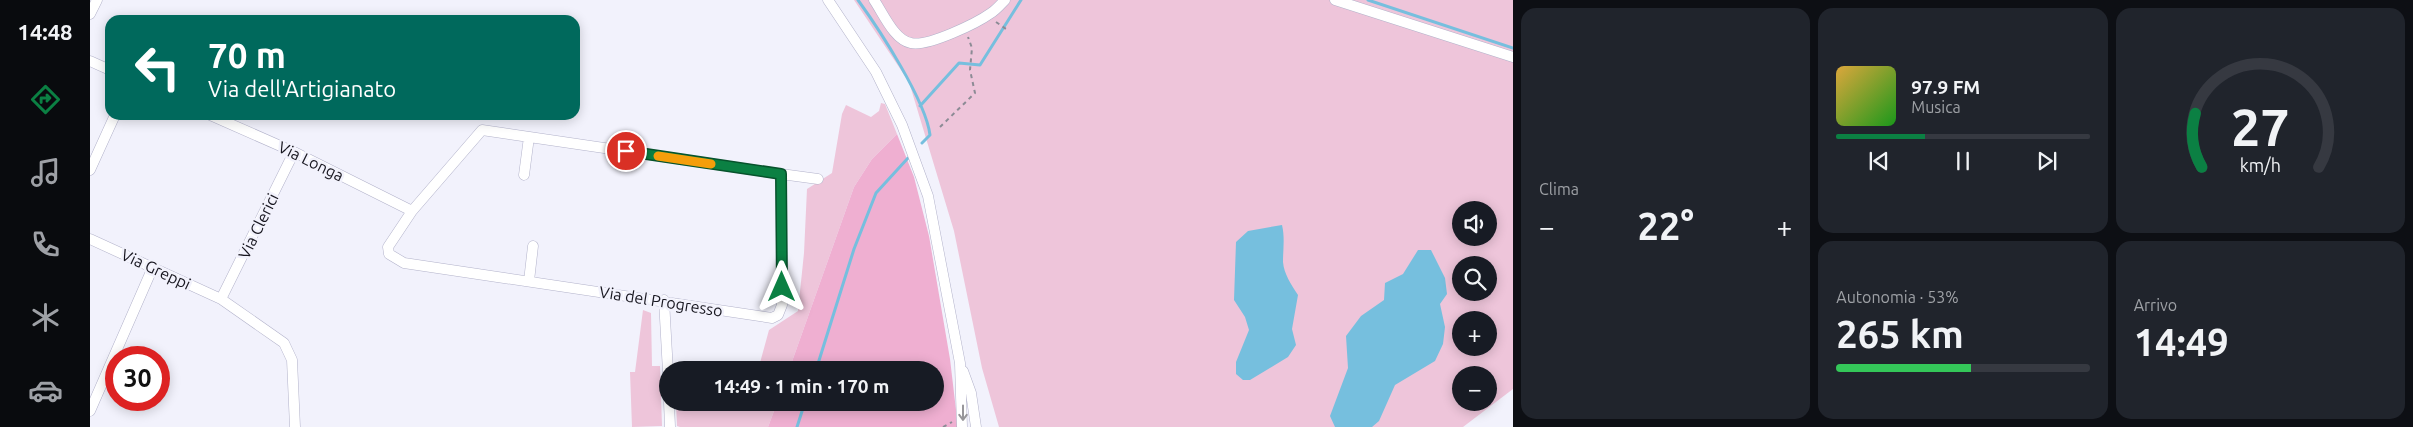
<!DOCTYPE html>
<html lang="it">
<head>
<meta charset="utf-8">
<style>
  body { margin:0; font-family:Ubuntu,sans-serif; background:#20242c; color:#f1f3f6; height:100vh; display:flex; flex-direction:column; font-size:19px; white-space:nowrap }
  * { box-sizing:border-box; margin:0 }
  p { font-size:16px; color:#9ea1a6 }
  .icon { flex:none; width:28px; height:28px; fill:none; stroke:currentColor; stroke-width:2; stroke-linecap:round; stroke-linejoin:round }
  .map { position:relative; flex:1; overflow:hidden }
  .sheet { display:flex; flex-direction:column; gap:8px; padding:8px; background:#0d0f14; width:900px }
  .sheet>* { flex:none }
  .top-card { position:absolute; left:15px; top:15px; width:475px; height:105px; border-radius:15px; box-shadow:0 2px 12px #0003; background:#00695c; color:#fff; overflow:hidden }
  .controls { position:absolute; left:1362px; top:201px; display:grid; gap:10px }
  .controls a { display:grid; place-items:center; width:45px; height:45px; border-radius:50%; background:#171b24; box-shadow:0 2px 12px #0003; font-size:25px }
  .speed { position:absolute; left:15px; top:346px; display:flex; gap:10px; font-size:25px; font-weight:700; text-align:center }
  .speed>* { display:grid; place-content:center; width:65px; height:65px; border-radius:50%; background:#171b24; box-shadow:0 2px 12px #0003; line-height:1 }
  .speed .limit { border:8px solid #d22; background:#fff; color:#111 }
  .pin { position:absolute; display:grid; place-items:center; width:42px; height:42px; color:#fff; margin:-21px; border:2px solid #fff; border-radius:50%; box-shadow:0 1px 5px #0007 }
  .me { position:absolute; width:55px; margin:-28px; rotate:0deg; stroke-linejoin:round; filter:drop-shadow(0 0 4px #0008) }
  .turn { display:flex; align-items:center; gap:18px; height:105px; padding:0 20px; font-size:22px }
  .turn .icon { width:65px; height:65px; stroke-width:2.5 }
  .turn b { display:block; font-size:35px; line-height:42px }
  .big { font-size:38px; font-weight:700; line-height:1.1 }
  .sheet .widget { flex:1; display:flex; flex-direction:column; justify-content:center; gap:8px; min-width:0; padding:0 18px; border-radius:15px; background:#20242c }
  .sheet .dial { align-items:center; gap:0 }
  .dial svg { height:130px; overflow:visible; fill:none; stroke:#363941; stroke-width:7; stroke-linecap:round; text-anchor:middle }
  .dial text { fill:#f1f3f6; stroke:none }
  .song { display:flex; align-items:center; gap:15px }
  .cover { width:60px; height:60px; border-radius:8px; background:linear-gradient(135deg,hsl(40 70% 55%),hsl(120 70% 35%)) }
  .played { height:5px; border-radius:2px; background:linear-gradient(90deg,#0b8043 35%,#363941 35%) }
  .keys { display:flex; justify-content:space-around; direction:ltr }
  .heat { display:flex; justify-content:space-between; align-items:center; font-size:28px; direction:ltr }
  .charge { height:8px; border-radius:4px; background:linear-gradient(90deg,#34c759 53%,#363941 0) }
  .sheet .tiles { flex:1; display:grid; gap:8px; grid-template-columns:repeat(3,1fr) }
  .widget:first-child { grid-row:span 2 }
  .trip { position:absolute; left:569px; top:361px; width:285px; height:50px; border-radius:25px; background:#171b24; box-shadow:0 2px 12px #0003; font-weight:700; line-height:50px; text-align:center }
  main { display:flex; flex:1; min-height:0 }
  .tabs { display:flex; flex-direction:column; width:90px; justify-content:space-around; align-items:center; background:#090b0e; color:#9ea1a6 }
  .tabs .icon { width:35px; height:35px }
  .tabs .active { color:#0b8043 }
  .tabs b { font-size:22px; color:#f1f3f6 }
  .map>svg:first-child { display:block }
  .green { fill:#eec5da; fill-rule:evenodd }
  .forest { fill:#efafd1 }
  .water { fill:#76bfde }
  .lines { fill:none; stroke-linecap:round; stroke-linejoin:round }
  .stream { stroke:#76bfde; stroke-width:3 }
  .minor-casing { stroke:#b2b2ca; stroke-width:11 }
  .path { stroke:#8c8b95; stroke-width:2; stroke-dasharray:4 4; stroke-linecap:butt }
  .minor { stroke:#fff; stroke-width:10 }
  .oneway { stroke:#97969a }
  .route-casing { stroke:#07532c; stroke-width:12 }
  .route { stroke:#0b8043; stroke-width:9 }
  .slow { stroke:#f59e0b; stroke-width:9 }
  .labels { text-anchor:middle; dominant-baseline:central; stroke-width:5; stroke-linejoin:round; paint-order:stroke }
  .street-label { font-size:16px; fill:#17161f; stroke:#f2f2fc }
</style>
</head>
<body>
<main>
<nav class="tabs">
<b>14:48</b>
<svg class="icon active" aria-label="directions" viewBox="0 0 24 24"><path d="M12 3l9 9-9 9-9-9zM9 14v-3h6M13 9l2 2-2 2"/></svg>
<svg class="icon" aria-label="music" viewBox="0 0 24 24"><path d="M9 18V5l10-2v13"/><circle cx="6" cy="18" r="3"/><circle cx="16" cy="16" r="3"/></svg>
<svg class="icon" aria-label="phone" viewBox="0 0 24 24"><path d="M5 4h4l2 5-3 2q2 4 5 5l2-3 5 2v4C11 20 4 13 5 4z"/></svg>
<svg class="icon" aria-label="climate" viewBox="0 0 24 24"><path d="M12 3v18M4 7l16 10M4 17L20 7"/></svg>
<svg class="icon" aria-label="car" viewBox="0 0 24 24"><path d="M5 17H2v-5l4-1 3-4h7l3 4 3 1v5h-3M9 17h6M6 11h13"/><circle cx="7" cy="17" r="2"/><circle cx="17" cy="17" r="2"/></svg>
</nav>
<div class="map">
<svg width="1423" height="427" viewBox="0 0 1423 427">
  <rect width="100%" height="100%" fill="#f2f2fc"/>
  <path class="green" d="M 764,0 L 1423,0 L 1423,389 L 1373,427 L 909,427 L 892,368 L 864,231 L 819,82 ZM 1371,210 L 1399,210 L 1399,238 L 1371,238 ZM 1371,265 L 1399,265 L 1399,292 L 1371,292 ZM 1371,320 L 1399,320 L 1399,348 L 1371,348 ZM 1371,375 L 1399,375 L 1399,402 L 1371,402 Z
    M 791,103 L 795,104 L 807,134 L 782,159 L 764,187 L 699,370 L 668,370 L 679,330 L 708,311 L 714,253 L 717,189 L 742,173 L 752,114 L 756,105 L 781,117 L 789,111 Z
    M 553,310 L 561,313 L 562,366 L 570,366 L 572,426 L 542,427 L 540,372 L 545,372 Z
    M 586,403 L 586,402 L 687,403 L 678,427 L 590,427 L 587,426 Z"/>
  <path class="forest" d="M 807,134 L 824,177 L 839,236 L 860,359 L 868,427 L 678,427 L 687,403 L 845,402 L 845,370 L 699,370 L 764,187 L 782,159 Z"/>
  <path class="water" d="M 1192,225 C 1195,238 1193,249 1193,262 C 1194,274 1201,284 1208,295 L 1202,329 L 1206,345 L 1198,357 L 1160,380 L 1153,380 L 1146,374 L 1146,362 L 1159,330 L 1155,317 L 1144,300 L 1146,242 L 1158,231 Z
    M 1328,250 L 1341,250 L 1355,278 L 1357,294 L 1350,304 L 1355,327 L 1353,344 L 1345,361 L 1305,385 L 1289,421 L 1282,427 L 1245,427 L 1240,416 L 1258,368 L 1256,336 L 1271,316 L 1294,300 L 1295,283 L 1313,274 Z"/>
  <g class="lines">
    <path class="stream" d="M 768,0 C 789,29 836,101 840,135 L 832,143
      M 1278,0 L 1423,48
      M 830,106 L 869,63 L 890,65 L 931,0
      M 726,370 L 764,249 L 786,193 L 818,158
      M 707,427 L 715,402"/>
    <g class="minor-casing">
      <path id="minor" d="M 738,0 L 786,72 L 812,125 L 838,196 L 870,363 L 872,427
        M 784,0 C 793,13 804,40 821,43 C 838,47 887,23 901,13 C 906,10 911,4 915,0
        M 1245,0 L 1423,57
        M 0,14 L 7,0
        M 0,61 L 20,70
        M 120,115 L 204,152 L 322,211
        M 0,170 L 25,115
        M 691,174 L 692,305 L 688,315 L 682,318 L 314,263 L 299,254 L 298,247 L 322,211 L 392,130 L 691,174 L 728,179
        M 434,175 L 439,137
        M 0,239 L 131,299 L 194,343 L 202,360 L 205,427
        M 439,281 L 443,246
        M 131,299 L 204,152
        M 574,300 L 578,372
        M 873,371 L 881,393 L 886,427
        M 579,402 L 580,427
        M 0,411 L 63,267"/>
    </g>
    <path class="path" d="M 906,22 L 919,31
      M 850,127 L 885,93 L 880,70 L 882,48 L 878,37
      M 853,427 L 862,422"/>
    <use href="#minor" class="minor"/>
  </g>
  <defs><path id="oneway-shaft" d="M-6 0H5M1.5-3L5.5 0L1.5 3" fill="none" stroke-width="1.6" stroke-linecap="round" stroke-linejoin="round" transform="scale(1.25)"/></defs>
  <use class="oneway" href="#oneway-shaft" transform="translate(873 413) rotate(90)"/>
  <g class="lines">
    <g class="route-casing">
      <path id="route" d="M 536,151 L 691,174 L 692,287"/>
    </g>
    <use href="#route" class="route"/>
    <path class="slow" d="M 568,156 L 621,164"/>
  </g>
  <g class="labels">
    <g class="street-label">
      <text transform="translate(221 161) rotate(26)">Via Longa</text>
      <text transform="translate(168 226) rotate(-64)">Via Clerici</text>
      <text transform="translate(66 269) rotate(25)">Via Greppi</text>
      <text transform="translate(571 301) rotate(9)">Via del Progresso</text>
    </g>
  </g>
</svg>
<div class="controls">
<a><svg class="icon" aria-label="sound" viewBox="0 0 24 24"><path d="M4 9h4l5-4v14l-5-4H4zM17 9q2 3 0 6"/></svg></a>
<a><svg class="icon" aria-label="search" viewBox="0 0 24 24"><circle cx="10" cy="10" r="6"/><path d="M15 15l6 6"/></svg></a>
<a>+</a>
<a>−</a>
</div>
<div class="speed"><div class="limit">30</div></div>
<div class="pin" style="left:536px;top:151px;background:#d93025"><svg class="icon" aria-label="arrive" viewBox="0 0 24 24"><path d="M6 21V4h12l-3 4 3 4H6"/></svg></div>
<svg class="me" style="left:692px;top:287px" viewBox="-20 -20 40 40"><path d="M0-17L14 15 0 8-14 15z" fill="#0b8043" stroke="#fff" stroke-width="4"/></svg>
<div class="trip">14:49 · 1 min · 170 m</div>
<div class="top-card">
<div class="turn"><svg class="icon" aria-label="left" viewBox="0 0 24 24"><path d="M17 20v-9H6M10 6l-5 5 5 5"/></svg><div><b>70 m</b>Via dell'Artigianato</div></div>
</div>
</div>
<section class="sheet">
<div class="tiles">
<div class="widget"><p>Clima</p>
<div class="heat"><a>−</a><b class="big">22°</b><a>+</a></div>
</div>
<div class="widget">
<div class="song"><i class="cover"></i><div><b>97.9 FM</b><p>Musica</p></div></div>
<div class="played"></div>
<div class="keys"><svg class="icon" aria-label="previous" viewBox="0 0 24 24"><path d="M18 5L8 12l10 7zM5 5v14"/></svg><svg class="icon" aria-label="pause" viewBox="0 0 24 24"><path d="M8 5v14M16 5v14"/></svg><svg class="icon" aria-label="next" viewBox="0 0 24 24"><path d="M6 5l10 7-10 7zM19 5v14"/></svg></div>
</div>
<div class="widget dial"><svg viewBox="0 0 100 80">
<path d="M14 69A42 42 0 1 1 86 69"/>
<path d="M14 69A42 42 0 0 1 10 36" stroke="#0b8043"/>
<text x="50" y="56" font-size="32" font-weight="700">27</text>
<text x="50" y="72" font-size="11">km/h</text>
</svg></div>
<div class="widget"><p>Autonomia · 53%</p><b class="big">265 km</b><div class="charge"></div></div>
<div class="widget"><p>Arrivo</p><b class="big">14:49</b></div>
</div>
</section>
</main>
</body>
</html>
